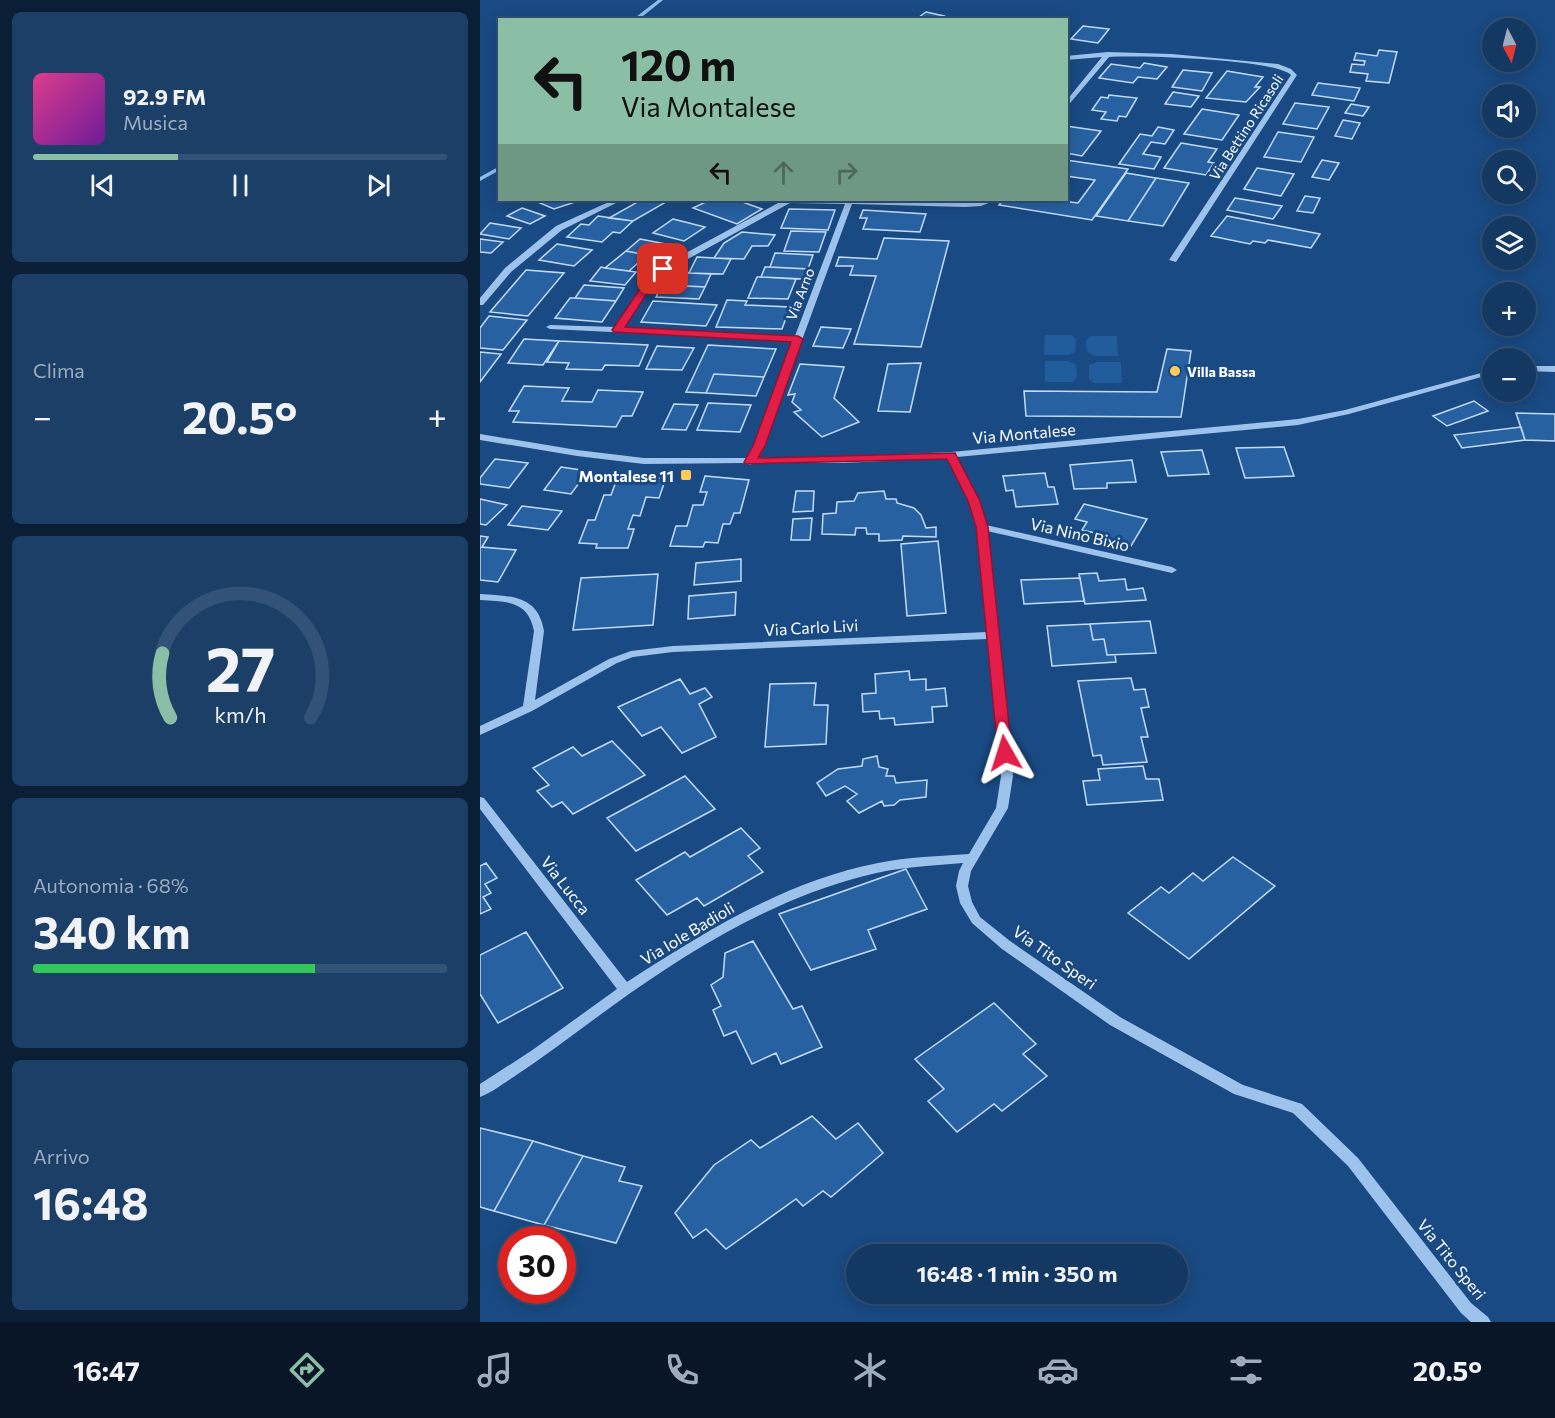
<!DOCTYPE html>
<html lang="it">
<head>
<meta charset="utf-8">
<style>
  body { margin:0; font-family:Commissioner,sans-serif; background:#1c3f68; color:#f1f3f6; height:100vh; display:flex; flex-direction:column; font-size:22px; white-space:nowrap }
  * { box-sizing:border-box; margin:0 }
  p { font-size:20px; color:#9dacbe }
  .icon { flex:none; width:33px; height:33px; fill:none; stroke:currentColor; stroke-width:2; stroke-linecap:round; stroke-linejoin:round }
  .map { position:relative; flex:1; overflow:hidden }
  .side { display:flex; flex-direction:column; gap:12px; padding:12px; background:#0a1f36; width:480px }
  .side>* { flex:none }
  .hud { position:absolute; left:18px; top:18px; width:570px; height:183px; border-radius:0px; box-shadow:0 3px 15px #0003,0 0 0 2px #325277; background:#8abfa5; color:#111; overflow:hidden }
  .needle { width:39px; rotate:173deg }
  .tools { position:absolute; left:1002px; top:18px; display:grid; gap:12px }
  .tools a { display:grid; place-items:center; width:54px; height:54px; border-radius:50%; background:#133862; box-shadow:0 3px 15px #0003,0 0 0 2px #325277; font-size:30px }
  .speed { position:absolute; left:18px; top:1226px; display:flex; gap:12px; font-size:30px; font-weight:700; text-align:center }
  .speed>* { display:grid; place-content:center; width:78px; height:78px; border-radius:50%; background:#133862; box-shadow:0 3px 15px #0003,0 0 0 2px #325277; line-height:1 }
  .speed .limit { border:9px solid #d22; background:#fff; color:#111 }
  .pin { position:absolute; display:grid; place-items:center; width:51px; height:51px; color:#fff; margin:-26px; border-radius:12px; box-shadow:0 3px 9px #0006 }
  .me { position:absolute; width:66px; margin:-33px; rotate:354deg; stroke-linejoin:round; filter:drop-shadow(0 0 4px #0008) }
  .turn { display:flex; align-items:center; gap:21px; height:126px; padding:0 24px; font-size:27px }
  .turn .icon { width:78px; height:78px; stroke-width:2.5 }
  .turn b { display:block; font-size:42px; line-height:51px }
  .lanes { display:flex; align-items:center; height:57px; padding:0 24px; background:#0003; justify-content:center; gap:30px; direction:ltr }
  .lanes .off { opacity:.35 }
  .big { font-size:45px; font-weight:700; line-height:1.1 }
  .side .widget { flex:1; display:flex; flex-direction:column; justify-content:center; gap:9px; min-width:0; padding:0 21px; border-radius:9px; background:#1c3f68 }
  .side .dial { align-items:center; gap:0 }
  .dial svg { height:156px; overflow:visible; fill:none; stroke:#325277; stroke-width:7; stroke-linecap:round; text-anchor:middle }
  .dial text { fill:#f1f3f6; stroke:none }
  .song { display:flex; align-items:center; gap:18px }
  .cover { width:72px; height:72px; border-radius:9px; background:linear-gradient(135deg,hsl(330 70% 55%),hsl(280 70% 35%)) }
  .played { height:6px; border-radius:3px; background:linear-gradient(90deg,#8abfa5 35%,#325277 35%) }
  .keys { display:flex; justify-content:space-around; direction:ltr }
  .heat { display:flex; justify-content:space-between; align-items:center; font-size:33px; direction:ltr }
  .charge { height:9px; border-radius:4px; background:linear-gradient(90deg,#34c759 68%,#325277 0) }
  .trip { position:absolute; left:366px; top:1244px; width:342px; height:60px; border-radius:30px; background:#133862; box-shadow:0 3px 15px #0003,0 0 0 2px #325277; font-weight:700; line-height:60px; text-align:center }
  .dock { display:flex; height:96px; justify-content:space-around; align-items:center; background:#081627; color:#9dacbe }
  .dock .icon { width:42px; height:42px }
  .dock .active { color:#8abfa5 }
  .dock b { font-size:27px; color:#f1f3f6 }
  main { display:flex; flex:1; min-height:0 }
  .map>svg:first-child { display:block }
  .green { fill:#215c9c }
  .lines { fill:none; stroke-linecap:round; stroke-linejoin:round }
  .stream { fill:#8fbeee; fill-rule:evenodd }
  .building { fill:#2761a1; stroke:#c2dcf9; stroke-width:1.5 }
  .minor { fill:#9dc2ec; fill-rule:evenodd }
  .route { fill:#e11d48; stroke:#92132f; stroke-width:1.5 }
  .poi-dot { fill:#ffca57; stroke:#194a83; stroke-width:2 }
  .labels { text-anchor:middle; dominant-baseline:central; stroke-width:6; stroke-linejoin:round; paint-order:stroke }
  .far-street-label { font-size:14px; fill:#fff; stroke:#194a83 }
  .far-poi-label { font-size:14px; font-weight:bold; fill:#fff; stroke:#194a83; text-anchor:start }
  .street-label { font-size:16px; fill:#fff; stroke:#194a83 }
  .poi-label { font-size:16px; font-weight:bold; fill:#fff; stroke:#194a83; text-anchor:end }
</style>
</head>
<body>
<main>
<section class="side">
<div class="widget">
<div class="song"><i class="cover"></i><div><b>92.9 FM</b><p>Musica</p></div></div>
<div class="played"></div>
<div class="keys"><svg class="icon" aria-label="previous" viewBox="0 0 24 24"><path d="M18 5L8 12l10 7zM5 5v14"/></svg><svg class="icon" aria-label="pause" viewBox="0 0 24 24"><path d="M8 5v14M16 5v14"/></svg><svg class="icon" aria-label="next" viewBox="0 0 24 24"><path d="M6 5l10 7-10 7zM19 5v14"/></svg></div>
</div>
<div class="widget"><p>Clima</p>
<div class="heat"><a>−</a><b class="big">20.5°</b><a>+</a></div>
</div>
<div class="widget dial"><svg viewBox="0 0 100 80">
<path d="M14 69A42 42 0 1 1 86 69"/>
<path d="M14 69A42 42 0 0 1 10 36" stroke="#8abfa5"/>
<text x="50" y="56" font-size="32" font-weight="700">27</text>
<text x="50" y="72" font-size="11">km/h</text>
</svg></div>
<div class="widget"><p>Autonomia · 68%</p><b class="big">340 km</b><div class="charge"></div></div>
<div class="widget"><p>Arrivo</p><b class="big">16:48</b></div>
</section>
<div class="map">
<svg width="1075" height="1322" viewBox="0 0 1075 1322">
  <rect width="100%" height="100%" fill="#194a83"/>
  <path class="green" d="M 565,335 L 591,335 L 596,339 L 595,352 L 588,355 L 564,355 Z
    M 611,336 L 637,336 L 638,356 L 615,356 L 607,352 L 606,340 Z
    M 565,361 L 589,361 L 596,365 L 597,378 L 592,382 L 565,382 Z
    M 617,362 L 641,362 L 642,383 L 614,383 L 609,379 L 609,365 Z"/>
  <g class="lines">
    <path class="stream" d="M 178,0 L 183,0 L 158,20 L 152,20 Z
      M 20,166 L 20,170 L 0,181 L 0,177 Z"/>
  </g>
  <path class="building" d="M 446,12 L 464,16 L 459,20 L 435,20 Z
    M 603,26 L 629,29 L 618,43 L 591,39 Z
    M 899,50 L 917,52 L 909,83 L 886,81 L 888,74 L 870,72 L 872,64 L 884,65 L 885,61 L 874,60 L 876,53 L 897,56 Z
    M 664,63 L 687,67 L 677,79 L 658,77 L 653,83 L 619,78 L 631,64 L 660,68 Z
    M 703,70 L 732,73 L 722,91 L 692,87 Z
    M 747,71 L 783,77 L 775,87 L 780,87 L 766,102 L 726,98 Z
    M 838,83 L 880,88 L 874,101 L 832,95 Z
    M 693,92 L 719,96 L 711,107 L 685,104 Z
    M 629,95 L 657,98 L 646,117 L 639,116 L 637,121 L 621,119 L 626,112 L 612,110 L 621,97 L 628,98 Z
    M 815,103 L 849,107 L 837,129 L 803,124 Z
    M 871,104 L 889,107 L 883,116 L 865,113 Z
    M 722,109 L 759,115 L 742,140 L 704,134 Z
    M 863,120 L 880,123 L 872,139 L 855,136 Z
    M 586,126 L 621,131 L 602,156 L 586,153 Z
    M 678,127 L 694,130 L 685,144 L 671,142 L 663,154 L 681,157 L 674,169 L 639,164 L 660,134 L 672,136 Z
    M 798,132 L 834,137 L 821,162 L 784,157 Z
    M 701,143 L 737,149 L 728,162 L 734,163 L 726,175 L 684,168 Z
    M 586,160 L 648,169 L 612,220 L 519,205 L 523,200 L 574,200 L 598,203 L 615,180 L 586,176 Z
    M 842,160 L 859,163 L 849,180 L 832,177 Z
    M 777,168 L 814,174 L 801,196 L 764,189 Z
    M 646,173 L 676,178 L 648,221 L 616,216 Z
    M 676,178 L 709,183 L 683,226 L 648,221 Z
    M 825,196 L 840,198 L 833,213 L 817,211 Z
    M 755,198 L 802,206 L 793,219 L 747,210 Z
    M 53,200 L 101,200 L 74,209 Z
    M 161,200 L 169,202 L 180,200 L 186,202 L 153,221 L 129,218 Z
    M 230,200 L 257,200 L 282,209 L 257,224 L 213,208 Z
    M 42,208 L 65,216 L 50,224 L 27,216 Z
    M 309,209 L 355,210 L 348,230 L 301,228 Z
    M 383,210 L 446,214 L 440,232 L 383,229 L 387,218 L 380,218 Z
    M 118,216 L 153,221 L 140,233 L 133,232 L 122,242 L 87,237 L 101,224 L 109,225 Z
    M 747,216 L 840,234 L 831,248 L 788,240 L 785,243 L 773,241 L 770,244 L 731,236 Z
    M 193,219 L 225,227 L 204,241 L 173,233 Z
    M 10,223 L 41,228 L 29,239 L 0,234 Z
    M 311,231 L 346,232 L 339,252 L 304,251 Z
    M 262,232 L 295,235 L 288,246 L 272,246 L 264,259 L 234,258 L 244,243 Z
    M 404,238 L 469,241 L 441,347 L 374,344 L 396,276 L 370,275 L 373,266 L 356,266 L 359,257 L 397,259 Z
    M 0,239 L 23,242 L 11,253 L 0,252 Z
    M 160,239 L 191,245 L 177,257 L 146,251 Z
    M 77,244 L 112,250 L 94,266 L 59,260 Z
    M 146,251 L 167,255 L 149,271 L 125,268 Z
    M 295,253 L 333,255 L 328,269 L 290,267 Z
    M 217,257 L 251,259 L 243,274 L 209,273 Z
    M 121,267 L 125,268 L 156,272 L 145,285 L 110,281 Z
    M 285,267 L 290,267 L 328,269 L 324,279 L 281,277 Z
    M 46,270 L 84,273 L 48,316 L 10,312 Z
    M 194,272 L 209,273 L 231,274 L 225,287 L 187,285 Z
    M 277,277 L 281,277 L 316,279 L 308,299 L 268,298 Z
    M 104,285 L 144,288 L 136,301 L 95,298 Z
    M 182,285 L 187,285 L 225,287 L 219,299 L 176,297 Z
    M 90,298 L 95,298 L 136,301 L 122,322 L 75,318 Z
    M 247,300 L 267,301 L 265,305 L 310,307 L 302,329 L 236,327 Z
    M 173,301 L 237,305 L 226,326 L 161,322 Z
    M 9,316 L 47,320 L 23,350 L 0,348 L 0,328 Z
    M 341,327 L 371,329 L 363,348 L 333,346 Z
    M 44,339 L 79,341 L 63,365 L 28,363 Z
    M 79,341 L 168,345 L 159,366 L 125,365 L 122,370 L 86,369 L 89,363 L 67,362 Z
    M 228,345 L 296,349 L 284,377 L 234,374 L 226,393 L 206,392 Z
    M 177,346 L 214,348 L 202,370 L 166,369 Z
    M 687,349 L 711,351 L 701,417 L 546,416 L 544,391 L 677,392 Z
    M 0,352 L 21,354 L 0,382 Z
    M 441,363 L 430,412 L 398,411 L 408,364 Z
    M 320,364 L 364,367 L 354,398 L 379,422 L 342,437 L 314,412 L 321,410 L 312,402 L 315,394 L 308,395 Z
    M 234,374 L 284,377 L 276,396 L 226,393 Z
    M 44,386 L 89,388 L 82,401 L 112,402 L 118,390 L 163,392 L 152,416 L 142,416 L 136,427 L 33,422 L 39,411 L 29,411 Z
    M 994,401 L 1008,411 L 967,426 L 953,416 Z
    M 228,403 L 271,405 L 260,432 L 217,430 Z
    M 194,404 L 218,405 L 206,430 L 182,429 Z
    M 1036,413 L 1075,414 L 1075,441 L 1045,440 Z
    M 1041,427 L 1045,440 L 982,448 L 974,435 Z
    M 804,447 L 814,476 L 765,478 L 756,448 Z
    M 722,450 L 729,474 L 688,476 L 681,452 Z
    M 15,459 L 48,463 L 29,488 L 0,484 L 0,478 Z
    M 652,460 L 656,482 L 627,483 L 627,488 L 594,489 L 590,465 Z
    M 81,467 L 108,471 L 91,494 L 64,490 Z
    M 565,473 L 568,487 L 574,487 L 578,504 L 536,507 L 533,490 L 526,491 L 523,476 Z
    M 225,476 L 269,480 L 260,513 L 254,513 L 250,524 L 243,524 L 238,543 L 225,542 L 223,547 L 190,546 L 196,526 L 207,526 L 213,505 L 223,505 L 227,492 L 220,492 Z
    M 157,477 L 186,478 L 179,498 L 166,497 L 160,516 L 153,515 L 148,529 L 154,529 L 148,548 L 116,548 L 117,544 L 99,543 L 108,520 L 115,520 L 124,495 L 131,495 L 137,479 L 156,479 Z
    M 316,491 L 334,491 L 333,511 L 313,512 Z
    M 404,491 L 406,499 L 416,499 L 417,503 L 434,508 L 441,515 L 446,528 L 456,527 L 456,537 L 423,536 L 422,540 L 399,541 L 399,534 L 387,534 L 386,528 L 376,528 L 375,535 L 342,534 L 343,514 L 356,513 L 357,502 L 374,501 L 378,493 Z
    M 0,499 L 27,505 L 6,525 L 0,524 Z
    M 604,504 L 667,519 L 651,546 L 617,537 L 619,534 L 602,530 L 607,522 L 595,519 Z
    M 42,506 L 82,511 L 68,530 L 28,525 Z
    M 332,518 L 330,540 L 311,540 L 313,519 Z
    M 0,536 L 8,537 L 2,547 L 36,550 L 18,582 L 0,580 Z
    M 458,541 L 466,613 L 427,616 L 421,544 Z
    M 261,559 L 261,581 L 214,585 L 216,563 Z
    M 617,573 L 619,581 L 645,579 L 647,590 L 663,588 L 666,600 L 605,604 L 599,574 Z
    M 178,574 L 173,625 L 93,630 L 101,578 Z
    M 600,578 L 604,601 L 544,604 L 541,580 Z
    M 256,592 L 255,615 L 208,619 L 209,596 Z
    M 670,621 L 676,653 L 627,655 L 624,639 L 613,640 L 610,624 Z
    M 610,624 L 613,640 L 624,639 L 627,655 L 635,655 L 636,662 L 572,666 L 567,626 Z
    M 429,671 L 430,680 L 446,679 L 446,690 L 465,688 L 467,706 L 452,707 L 453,722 L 415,725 L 414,718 L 400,719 L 399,711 L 383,712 L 382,694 L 396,693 L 395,674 Z
    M 651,678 L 654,690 L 665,689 L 669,707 L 661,708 L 668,737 L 661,737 L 667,762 L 623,765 L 621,755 L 613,756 L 598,681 Z
    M 200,679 L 210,694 L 225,688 L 232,697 L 219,704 L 236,737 L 202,753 L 181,727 L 162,736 L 138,707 Z
    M 336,683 L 334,705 L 348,705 L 346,744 L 285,747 L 290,684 Z
    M 132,741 L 165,775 L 93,814 L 82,802 L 72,807 L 57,791 L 69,785 L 53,768 L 93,747 L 102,756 Z
    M 397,756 L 399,767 L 408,769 L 406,776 L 414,776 L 416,783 L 447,780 L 446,797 L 420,800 L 414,805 L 404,806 L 402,801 L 379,813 L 367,801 L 377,794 L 365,786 L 346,796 L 337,783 L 358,769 L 382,766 L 383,759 Z
    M 663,766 L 666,779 L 679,779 L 683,800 L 607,805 L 603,781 L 620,780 L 618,769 Z
    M 205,776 L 235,809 L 156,851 L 127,818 Z
    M 261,828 L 280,848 L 268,856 L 283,872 L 224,906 L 217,898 L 187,915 L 156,880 L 205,852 L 210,857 Z
    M 753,857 L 795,886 L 709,959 L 648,913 L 681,887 L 689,893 L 713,873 L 723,881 Z
    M 6,863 L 17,878 L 5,884 L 11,893 L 3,897 L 11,909 L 0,914 L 0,866 Z
    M 426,869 L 447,909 L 388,930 L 396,949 L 331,970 L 299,914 Z
    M 46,932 L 83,988 L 18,1023 L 0,994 L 0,955 Z
    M 273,941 L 313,1009 L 322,1006 L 342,1047 L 301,1064 L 296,1053 L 272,1064 L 256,1031 L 244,1036 L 233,1010 L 241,1006 L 231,985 L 243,977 L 245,953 Z
    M 514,1003 L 556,1044 L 543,1054 L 567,1076 L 522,1111 L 514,1104 L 477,1132 L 448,1101 L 464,1089 L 435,1059 Z
    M 332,1116 L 356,1139 L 378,1123 L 403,1153 L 351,1197 L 343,1191 L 323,1206 L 316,1199 L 246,1249 L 226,1229 L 213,1238 L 195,1213 L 234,1165 L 271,1140 L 280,1148 Z
    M 0,1128 L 53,1141 L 14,1211 L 0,1207 Z
    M 53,1141 L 103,1156 L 64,1225 L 14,1211 Z
    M 103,1156 L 145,1167 L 139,1181 L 162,1186 L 136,1243 L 64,1225 Z"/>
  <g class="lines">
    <path class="minor" d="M 628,52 L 692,54 L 798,64 L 811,69 L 817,75 L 696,262 L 689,260 L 811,75 C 795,59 657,55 629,57 L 586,108 L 586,101 L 622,57 L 586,60 L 586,56 Z
      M 133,200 L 142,200 L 82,230 L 31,272 L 3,305 L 0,305 L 0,298 L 25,268 L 76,226 Z
      M 288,200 L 485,203 C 495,202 506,199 516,200 L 501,206 L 485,207 L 372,204 L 283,446 L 277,458 L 363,457 L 471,452 L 818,419 L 865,410 L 1012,370 L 1012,374 L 869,414 L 818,425 L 477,457 L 499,501 L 506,525 L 692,567 L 697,570 L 692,573 L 507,531 L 533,776 L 528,808 L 491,871 L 488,886 L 492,902 L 500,917 L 530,941 L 640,1017 L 763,1085 L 822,1104 L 878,1158 L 991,1303 L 1008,1317 L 1011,1322 L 991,1322 L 981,1313 L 868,1166 L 813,1113 L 754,1094 L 630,1025 L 522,949 L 492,923 L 480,903 L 476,886 L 479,871 L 483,863 C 450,866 417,867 384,876 C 293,899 207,952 131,1007 C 99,1030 68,1054 35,1076 C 24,1083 13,1092 0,1097 L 0,1084 L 51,1051 L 137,989 L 0,809 L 0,797 L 4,798 L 147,982 C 224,932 306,881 398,863 C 428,857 459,856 489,854 L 516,808 L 521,776 L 508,639 L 193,652 L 153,657 L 137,663 L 52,711 L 0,735 L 0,726 L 43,706 L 54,631 C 48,600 27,602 0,600 L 0,594 C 31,596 58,595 64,631 L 55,700 L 129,659 L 151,651 L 193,646 L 507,632 L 497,527 L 489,501 L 468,458 L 363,463 L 274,463 L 270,465 L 266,463 L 164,464 L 97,456 L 0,440 L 0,434 L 97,450 L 164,458 L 268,458 L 275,446 L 314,341 L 70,329 L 66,327 L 70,325 L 136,327 L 164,284 L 180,267 L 300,202 L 291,202 ZM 310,203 L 365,204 L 315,336 L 143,328 L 170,287 L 186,271 Z
      M 1075,366 L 1075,372 L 1046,371 L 1046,366 Z"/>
  </g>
  <path class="route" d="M 180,267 L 188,269 L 171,287 L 145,327 L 318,336 L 323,339 L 285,446 L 278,458 L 475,453 L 500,501 L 508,527 L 532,753 L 530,756 L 520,756 L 518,753 L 496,527 L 488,501 L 467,459 L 266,464 L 264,462 L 273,446 L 311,342 L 134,332 L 132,330 L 164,283 Z"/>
  <g class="poi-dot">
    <circle cx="695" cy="371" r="6"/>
    <rect x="200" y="469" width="12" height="12" rx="3"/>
  </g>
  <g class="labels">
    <g class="far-street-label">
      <text transform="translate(766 127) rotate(-57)">Via Bettino Ricasoli</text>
      <text transform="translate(320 294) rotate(-69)">Via Arno</text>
    </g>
    <g class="far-poi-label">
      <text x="707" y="371">Villa Bassa</text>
    </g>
    <g class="street-label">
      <text transform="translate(544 433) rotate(-5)">Via Montalese</text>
      <text transform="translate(600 534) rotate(13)">Via Nino Bixio</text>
      <text transform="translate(331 627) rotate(-3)">Via Carlo Livi</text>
      <text transform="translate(86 885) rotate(52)">Via Lucca</text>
      <text transform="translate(207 933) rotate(-31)">Via Iole Badioli</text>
      <text transform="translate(575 957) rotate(35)">Via Tito Speri</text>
      <text transform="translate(972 1259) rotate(51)">Via Tito Speri</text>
    </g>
    <g class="poi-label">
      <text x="194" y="475">Montalese 11</text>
    </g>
  </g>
</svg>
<div class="tools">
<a><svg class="needle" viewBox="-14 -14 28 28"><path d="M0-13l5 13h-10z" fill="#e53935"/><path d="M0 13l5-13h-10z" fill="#9dacbe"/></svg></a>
<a><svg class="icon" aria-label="sound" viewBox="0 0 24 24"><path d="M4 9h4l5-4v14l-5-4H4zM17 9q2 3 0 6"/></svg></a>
<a><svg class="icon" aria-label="search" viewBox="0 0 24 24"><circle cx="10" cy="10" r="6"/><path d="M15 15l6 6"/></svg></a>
<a><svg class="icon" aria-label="layers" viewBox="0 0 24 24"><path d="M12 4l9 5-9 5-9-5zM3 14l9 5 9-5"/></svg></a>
<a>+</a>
<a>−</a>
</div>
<div class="speed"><div class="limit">30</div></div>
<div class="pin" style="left:183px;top:269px;background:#d93025"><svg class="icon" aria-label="arrive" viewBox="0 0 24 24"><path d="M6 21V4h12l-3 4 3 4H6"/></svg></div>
<svg class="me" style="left:525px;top:753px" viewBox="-20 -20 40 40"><path d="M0-17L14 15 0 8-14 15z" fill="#e11d48" stroke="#fff" stroke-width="4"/></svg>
<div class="trip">16:48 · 1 min · 350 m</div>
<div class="hud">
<div class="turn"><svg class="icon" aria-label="left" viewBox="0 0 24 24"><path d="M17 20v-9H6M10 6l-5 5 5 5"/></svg><div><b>120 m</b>Via Montalese</div></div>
<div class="lanes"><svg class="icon" aria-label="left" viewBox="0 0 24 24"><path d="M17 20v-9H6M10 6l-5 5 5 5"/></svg><svg class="icon off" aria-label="ahead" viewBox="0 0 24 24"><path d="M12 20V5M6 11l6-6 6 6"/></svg><svg class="icon off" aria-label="right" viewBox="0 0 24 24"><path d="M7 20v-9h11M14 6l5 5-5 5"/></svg></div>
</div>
</div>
</main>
<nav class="dock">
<b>16:47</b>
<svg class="icon active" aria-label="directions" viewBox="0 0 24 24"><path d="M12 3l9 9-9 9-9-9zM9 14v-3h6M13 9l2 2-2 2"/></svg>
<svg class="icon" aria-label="music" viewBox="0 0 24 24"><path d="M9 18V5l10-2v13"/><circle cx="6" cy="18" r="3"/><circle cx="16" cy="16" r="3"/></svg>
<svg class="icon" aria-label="phone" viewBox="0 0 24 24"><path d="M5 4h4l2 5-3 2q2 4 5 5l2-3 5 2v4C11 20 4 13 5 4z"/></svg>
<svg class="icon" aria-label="climate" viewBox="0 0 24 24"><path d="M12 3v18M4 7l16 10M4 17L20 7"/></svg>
<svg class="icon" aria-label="car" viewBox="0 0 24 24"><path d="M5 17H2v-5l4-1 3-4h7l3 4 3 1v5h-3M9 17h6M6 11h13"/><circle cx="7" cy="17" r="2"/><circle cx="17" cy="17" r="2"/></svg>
<svg class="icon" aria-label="filters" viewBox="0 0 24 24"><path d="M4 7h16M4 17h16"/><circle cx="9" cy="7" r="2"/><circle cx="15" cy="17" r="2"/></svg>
<b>20.5°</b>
</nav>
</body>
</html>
